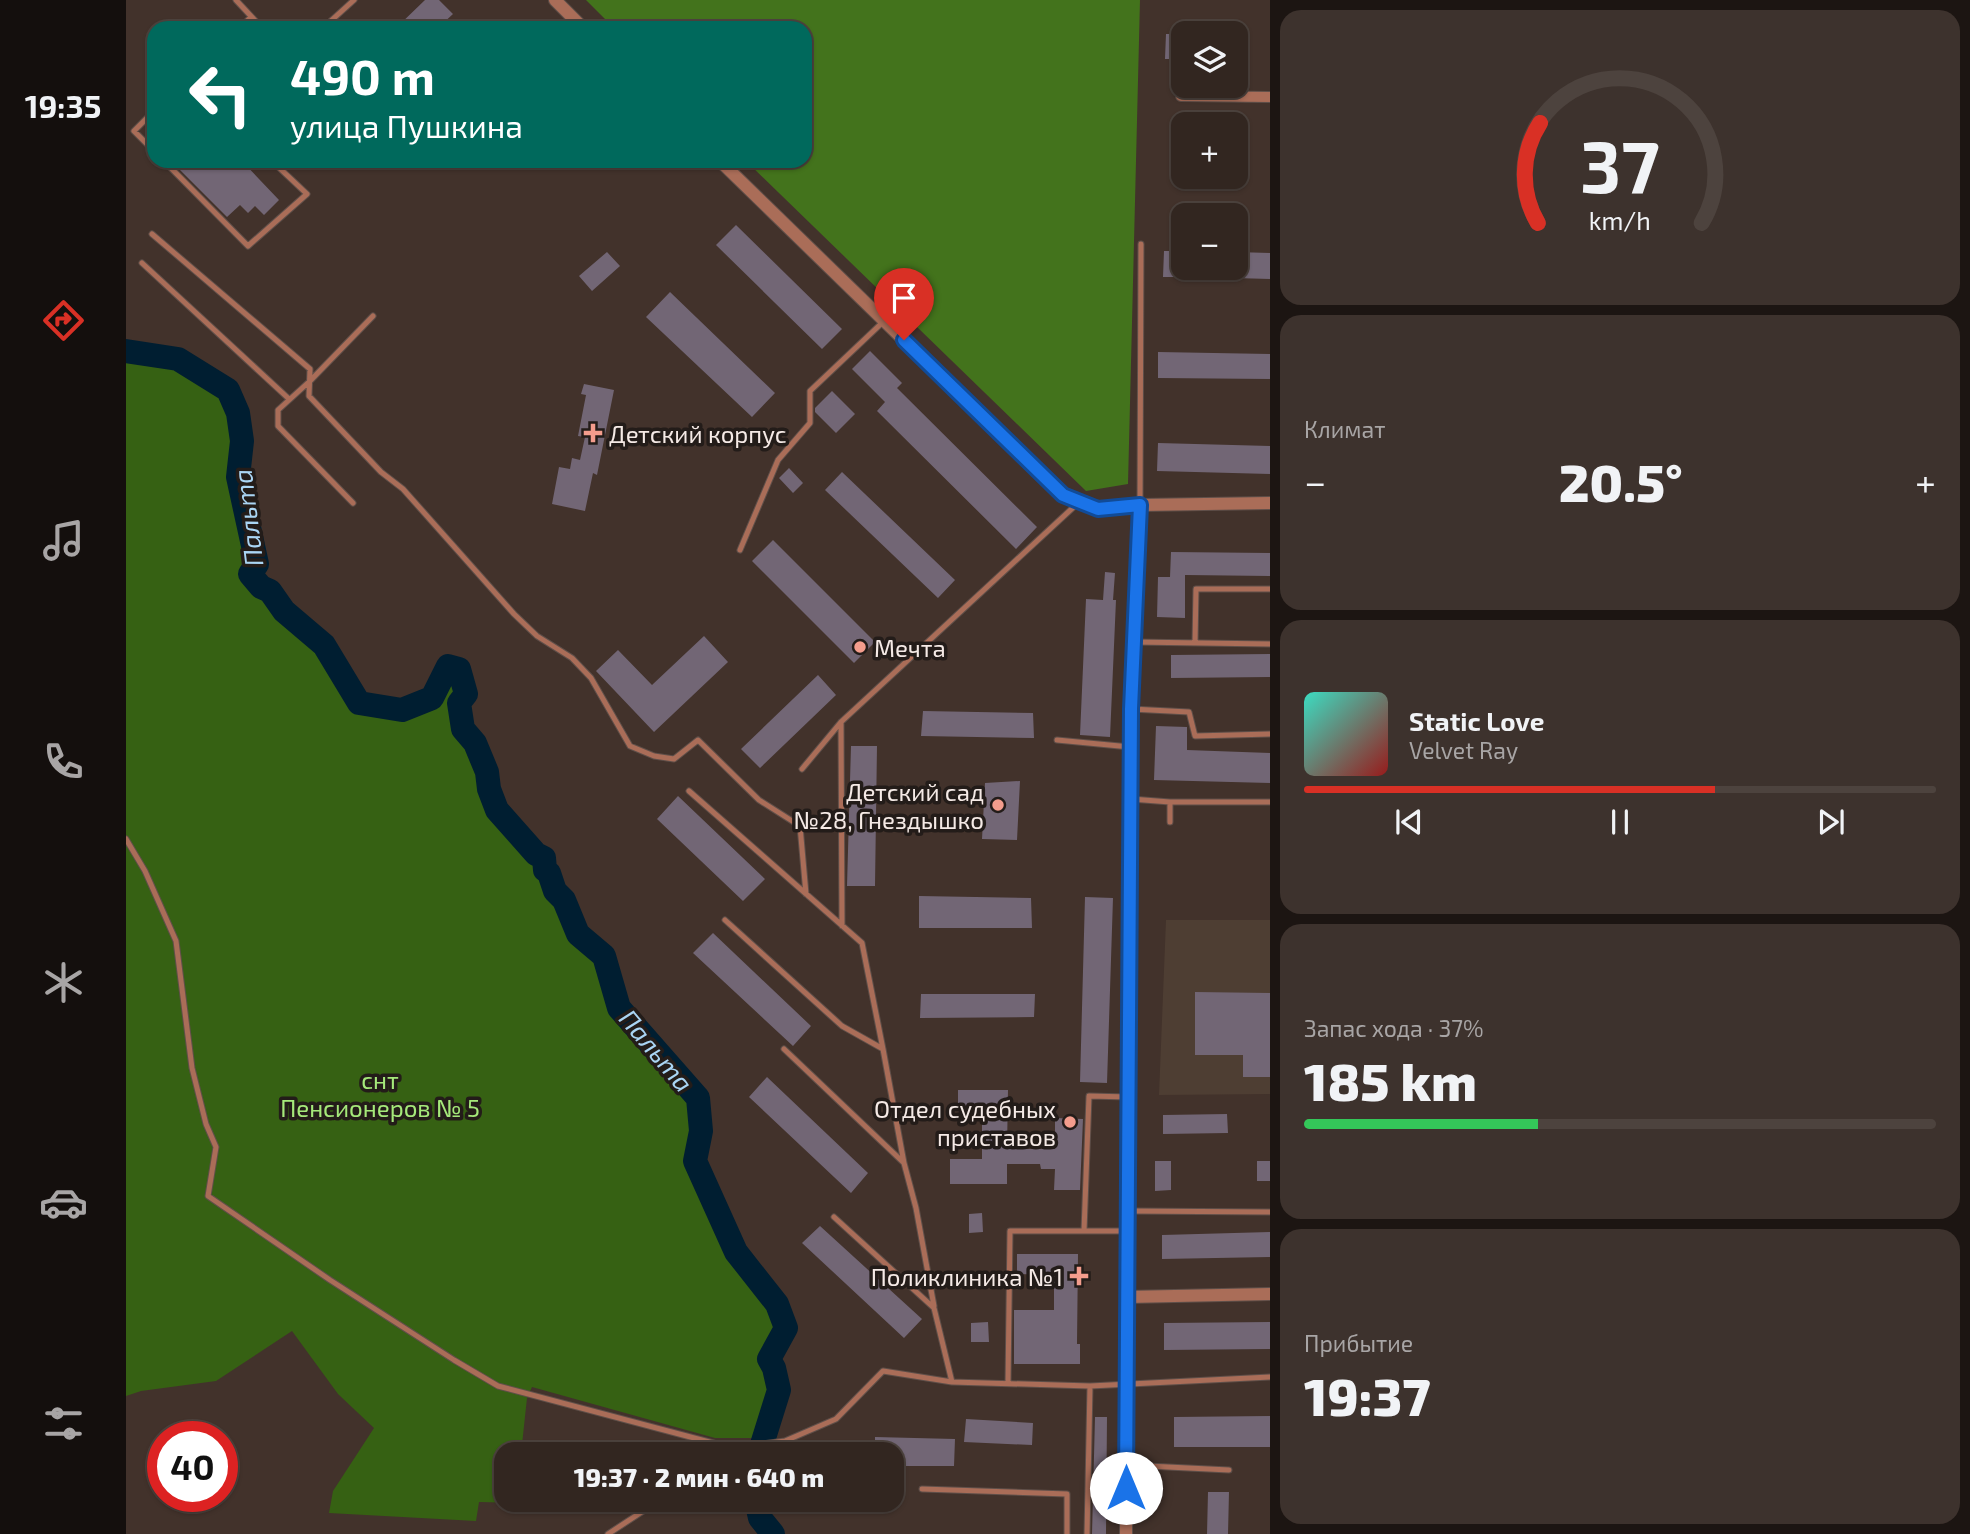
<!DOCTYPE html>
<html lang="ru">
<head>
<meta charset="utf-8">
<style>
  body { margin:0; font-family:"Exo 2",sans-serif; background:#3d322d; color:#f1f3f6; height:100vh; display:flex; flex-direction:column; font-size:26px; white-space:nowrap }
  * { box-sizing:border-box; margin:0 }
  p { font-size:23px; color:#a8a5a5 }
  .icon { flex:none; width:38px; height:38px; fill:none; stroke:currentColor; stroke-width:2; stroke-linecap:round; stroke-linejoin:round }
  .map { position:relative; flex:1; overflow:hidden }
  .sheet { display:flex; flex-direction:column; gap:10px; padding:10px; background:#1c1512; width:700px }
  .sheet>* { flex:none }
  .guide { position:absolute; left:21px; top:21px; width:665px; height:147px; border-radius:21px; box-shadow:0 2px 5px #0004,0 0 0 2px #4d433e; background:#00695c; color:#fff; overflow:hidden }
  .controls { position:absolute; left:1045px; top:21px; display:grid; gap:14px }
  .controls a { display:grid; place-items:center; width:77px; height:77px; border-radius:14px; background:#322620; box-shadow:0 2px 5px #0004,0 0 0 2px #4d433e; font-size:35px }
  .speed { position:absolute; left:21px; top:1421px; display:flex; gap:14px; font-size:35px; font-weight:700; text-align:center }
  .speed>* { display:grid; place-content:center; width:91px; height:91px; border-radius:50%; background:#322620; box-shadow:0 2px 5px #0004,0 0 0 2px #4d433e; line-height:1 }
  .speed .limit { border:10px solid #d22; background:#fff; color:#111 }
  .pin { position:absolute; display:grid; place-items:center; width:60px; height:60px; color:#fff; margin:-72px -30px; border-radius:50% 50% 50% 0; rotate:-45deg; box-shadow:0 0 7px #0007 }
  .pin .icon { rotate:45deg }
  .me { position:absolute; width:77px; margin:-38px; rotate:0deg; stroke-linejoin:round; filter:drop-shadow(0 0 5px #0008) }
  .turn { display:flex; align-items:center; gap:24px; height:147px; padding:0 28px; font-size:32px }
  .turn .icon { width:91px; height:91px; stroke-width:2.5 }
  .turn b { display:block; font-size:49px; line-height:60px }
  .big { font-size:52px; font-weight:800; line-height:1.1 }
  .sheet .tile { flex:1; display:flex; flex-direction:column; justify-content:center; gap:10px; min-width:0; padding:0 24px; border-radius:21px; background:#3d322d }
  .sheet .dial { align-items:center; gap:0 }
  .dial svg { height:182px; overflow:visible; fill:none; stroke:#4d433e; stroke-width:7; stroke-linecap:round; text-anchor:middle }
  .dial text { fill:#f1f3f6; stroke:none }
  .song { display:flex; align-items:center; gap:21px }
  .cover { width:84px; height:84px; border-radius:10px; background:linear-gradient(135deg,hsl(170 70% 55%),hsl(0 70% 35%)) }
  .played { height:7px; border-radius:4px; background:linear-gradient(90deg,#d93025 65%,#4d433e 65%) }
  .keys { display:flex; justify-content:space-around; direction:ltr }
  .heat { display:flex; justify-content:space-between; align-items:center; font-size:38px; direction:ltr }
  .charge { height:10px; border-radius:5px; background:linear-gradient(90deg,#34c759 37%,#4d433e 0) }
  .trip { position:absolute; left:368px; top:1442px; width:410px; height:70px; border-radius:21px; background:#322620; box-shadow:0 2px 5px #0004,0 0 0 2px #4d433e; font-weight:800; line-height:70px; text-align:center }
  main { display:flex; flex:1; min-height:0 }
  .tabs { display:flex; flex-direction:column; width:126px; justify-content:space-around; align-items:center; background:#140f0d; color:#a8a5a5 }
  .tabs .icon { width:49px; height:49px }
  .tabs .on { color:#d93025 }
  .tabs b { font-size:32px; color:#f1f3f6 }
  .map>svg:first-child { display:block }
  .education { fill:#4e3e33 }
  .green { fill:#366113 }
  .forest { fill:#43731c }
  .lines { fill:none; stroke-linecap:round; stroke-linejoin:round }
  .river { stroke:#001e31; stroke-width:24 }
  .building { fill:#726675 }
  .service-casing { stroke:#5f4f49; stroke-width:7 }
  .minor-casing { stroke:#5f4f49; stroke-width:12 }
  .tertiary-casing { stroke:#5f4f49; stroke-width:14 }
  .service { stroke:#aa6d58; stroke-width:5 }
  .minor { stroke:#aa6d58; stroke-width:10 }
  .tertiary { stroke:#aa6d58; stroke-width:12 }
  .route-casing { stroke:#114b97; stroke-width:18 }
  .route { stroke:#1a73e8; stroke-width:12 }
  .poi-dot { fill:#f49d8d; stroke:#231c19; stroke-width:2.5 }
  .labels { text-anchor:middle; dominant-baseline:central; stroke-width:7; stroke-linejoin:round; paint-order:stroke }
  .poi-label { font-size:24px; fill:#f5eae6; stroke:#231c19; text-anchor:end }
  .park-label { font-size:24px; fill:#a5e97a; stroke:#231c19 }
  .water-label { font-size:26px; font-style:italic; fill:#aad5f4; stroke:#231c19 }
</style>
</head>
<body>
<main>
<nav class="tabs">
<b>19:35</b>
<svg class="icon on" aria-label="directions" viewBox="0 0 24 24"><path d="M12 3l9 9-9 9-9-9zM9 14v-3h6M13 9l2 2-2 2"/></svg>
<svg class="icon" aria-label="music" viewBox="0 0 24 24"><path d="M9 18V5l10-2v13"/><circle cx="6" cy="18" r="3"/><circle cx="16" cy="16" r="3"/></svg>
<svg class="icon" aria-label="phone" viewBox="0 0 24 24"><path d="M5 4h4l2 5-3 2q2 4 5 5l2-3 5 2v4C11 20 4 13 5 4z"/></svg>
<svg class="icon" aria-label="climate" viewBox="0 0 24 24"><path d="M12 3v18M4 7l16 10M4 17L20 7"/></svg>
<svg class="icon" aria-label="car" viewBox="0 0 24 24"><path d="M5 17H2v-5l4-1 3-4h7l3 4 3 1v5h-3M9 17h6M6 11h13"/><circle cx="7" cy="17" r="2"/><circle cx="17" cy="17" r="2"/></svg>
<svg class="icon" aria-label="filters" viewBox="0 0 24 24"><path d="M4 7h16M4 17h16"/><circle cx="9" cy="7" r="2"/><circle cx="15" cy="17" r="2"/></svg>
</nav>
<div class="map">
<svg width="1144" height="1534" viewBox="0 0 1144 1534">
  <rect width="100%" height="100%" fill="#42322b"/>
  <path class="education" d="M 1040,920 L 1144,920 L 1144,1094 L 1033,1095 Z"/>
  <path class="green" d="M 0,351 L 52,359 L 102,390 L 112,413 L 116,441 L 112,477 L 131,564 L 124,574 L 135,587 L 144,591 L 158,611 L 198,645 L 233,703 L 276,710 L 306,698 L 322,666 L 333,669 L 340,694 L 333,703 L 337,729 L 349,743 L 361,772 L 363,789 L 371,810 L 410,854 L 418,858 L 419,870 L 423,873 L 429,891 L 438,900 L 452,934 L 478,956 L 493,1008 L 572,1098 L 575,1131 L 569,1161 L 610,1252 L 651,1304 L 660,1328 L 643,1359 C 659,1388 648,1408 638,1438 L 589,1438 L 406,1387 L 401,1398 L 395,1454 L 380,1454 L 380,1500 L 390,1500 L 390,1503 L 353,1502 L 350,1521 L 203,1513 L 207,1491 L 248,1428 L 212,1394 L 166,1331 L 90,1381 L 15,1391 L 0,1396 Z"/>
  <path class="forest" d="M 460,0 L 1014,0 L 1002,484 L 960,491 L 620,161 L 679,161 L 679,28 L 488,28 Z"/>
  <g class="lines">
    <path class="river" d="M 0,351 L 52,359 L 102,390 L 112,413 L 116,441 L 112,477 L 131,564 L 124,574 L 135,587 L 144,591 L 158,611 L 198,645 L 233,703 L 276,710 L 306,698 L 322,666 L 333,669 L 340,694 L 333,703 L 337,729 L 349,743 L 361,772 L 363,789 L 371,810 L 410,854 L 418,858 L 419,870 L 423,873 L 429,891 L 438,900 L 452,934 L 478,956 L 493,1008 L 572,1098 L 575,1131 L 569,1161 L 610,1252 L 651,1304 L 660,1328 L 643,1359 L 648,1368 L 653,1390 L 633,1454
      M 630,1500 L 634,1518 L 647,1534"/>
  </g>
  <path class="building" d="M 299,0 L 313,0 L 327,14 L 312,28 L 270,28 Z
    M 1040,34 L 1057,34 L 1057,59 L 1039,59 Z
    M 1110,35 L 1124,35 L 1123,60 L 1110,60 Z
    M 45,161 L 116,161 L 153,200 L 138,215 L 129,206 L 122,213 L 114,205 L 101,217 Z
    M 610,225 L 716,329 L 696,349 L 590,245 Z
    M 1038,251 L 1057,251 L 1057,277 L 1037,277 Z
    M 481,252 L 494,266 L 466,291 L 453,276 Z
    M 1110,252 L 1144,253 L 1144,279 L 1073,277 L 1073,268 L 1110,268 Z
    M 544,292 L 649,393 L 626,417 L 520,317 Z
    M 744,351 L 776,383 L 771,388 L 911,527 L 890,549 L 751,411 L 759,402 L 726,369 Z
    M 1032,352 L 1144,354 L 1144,379 L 1032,378 Z
    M 458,384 L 488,390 L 471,475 L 467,473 L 459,511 L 426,504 L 433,467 L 444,469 L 446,458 L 454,460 L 459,437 L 452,436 L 460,395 L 455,394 Z
    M 706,391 L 729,414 L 710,433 L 689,412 L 689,408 Z
    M 1032,443 L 1144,446 L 1144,474 L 1031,471 Z
    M 663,468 L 677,483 L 667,493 L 653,478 Z
    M 716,472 L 829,580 L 812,598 L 699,490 Z
    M 647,540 L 749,642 L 728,663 L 626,561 Z
    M 1045,552 L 1144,553 L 1144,576 L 1059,575 L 1059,618 L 1031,617 L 1032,577 L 1044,577 Z
    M 979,572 L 989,573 L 987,600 L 990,600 L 984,737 L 954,735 L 960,599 L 977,600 Z
    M 578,636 L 602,662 L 528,732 L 470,671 L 492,650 L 526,685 Z
    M 1144,654 L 1144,677 L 1045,678 L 1045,655 Z
    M 692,675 L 710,695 L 634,768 L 615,749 Z
    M 797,711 L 907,713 L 908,738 L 795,736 Z
    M 1030,726 L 1061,727 L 1061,750 L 1144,753 L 1144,783 L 1028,780 Z
    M 725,746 L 751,746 L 749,886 L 721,886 Z
    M 894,781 L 891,840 L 856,839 L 859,783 Z
    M 552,796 L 639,879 L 617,901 L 531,819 Z
    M 793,896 L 905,898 L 906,928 L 793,928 Z
    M 959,897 L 987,898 L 981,1083 L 954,1082 Z
    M 587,933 L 685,1026 L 667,1046 L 567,953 Z
    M 1069,992 L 1144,993 L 1144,1077 L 1117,1077 L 1117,1055 L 1069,1055 Z
    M 795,994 L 909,994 L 908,1017 L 794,1018 Z
    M 641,1077 L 742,1173 L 725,1193 L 623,1097 Z
    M 832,1090 L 882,1090 L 881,1149 L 929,1149 L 929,1118 L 957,1119 L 954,1190 L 928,1190 L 929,1169 L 915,1169 L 914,1164 L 881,1164 L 881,1184 L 824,1184 L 824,1159 L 856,1159 L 856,1112 L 832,1112 Z
    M 1101,1114 L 1102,1133 L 1037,1134 L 1037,1115 Z
    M 1029,1161 L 1045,1161 L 1045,1190 L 1029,1191 Z
    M 1131,1161 L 1144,1161 L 1144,1181 L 1131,1181 Z
    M 856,1213 L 857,1232 L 843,1233 L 843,1214 Z
    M 694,1226 L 796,1319 L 778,1338 L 676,1243 Z
    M 1144,1232 L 1144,1257 L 1036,1259 L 1036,1235 Z
    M 891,1254 L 952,1254 L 951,1344 L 954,1344 L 954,1364 L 888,1364 L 888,1310 L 928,1310 L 928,1275 L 891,1274 Z
    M 862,1322 L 863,1342 L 845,1342 L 845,1323 Z
    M 1144,1322 L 1144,1349 L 1038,1350 L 1038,1323 Z
    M 1144,1416 L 1144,1447 L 1048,1447 L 1048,1417 Z
    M 969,1417 L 981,1417 L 980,1534 L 966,1534 Z
    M 840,1419 L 907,1423 L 906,1445 L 838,1442 Z
    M 749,1437 L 829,1439 L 828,1466 L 765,1466 L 765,1454 L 749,1454 Z
    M 1082,1492 L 1103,1492 L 1102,1534 L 1081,1534 Z"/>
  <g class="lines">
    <g class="service-casing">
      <path id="service" d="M 110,0 L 136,28
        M 114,28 L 125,17
        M 197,28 L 228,0
        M 28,111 L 8,131 L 28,151
        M 38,161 L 122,246 L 181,194 L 146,161
        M 26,234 L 184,369 L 183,396 L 255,472 L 277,489 L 388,614 L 411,636 L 446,658 L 465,678 L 504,746 L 528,756 L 548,759 L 572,740 L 633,800 L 674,826 L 680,894
        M 16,263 L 162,398
        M 227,503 L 152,426 L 152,410 L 184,381 L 247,316
        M 1014,504 L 1015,244
        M 614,550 L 652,460 L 684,423 L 684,391 L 758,321
        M 1008,642 L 1144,644
        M 1069,643 L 1070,589 L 1144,589
        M 1005,709 L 1063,712 L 1069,736 L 1144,734
        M 715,722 L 716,926
        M 931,740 L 1004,747
        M 676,769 L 715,722 L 952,503
        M 563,791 L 736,943 L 757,1049
        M 1005,799 L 1044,802 L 1044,822
        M 1044,802 L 1144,802
        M 0,839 L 19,871 L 50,941 L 66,1068 L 80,1124 L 90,1147 L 82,1196 L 204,1280 L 328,1360 L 372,1386 L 606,1448 L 659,1441 L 710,1419 L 757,1371 L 826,1382
        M 599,920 L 716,1026 L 757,1049 L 778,1163
        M 658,1049 L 778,1163 L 790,1208 L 808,1306
        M 1004,1211 L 1144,1212
        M 708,1217 L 808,1308 L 826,1382 L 964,1386 L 1144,1377
        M 958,1231 L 963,1096 L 1003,1097
        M 882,1383 L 884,1231 L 1001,1231
        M 1001,1465 L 1103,1470
        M 796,1489 L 941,1494 L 941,1534
        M 482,1534 L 534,1500
        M 961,1534 L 964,1386"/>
    </g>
    <g class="minor-casing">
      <path id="minor" d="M 1055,96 L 1144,97"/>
    </g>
    <g class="tertiary-casing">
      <path id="tertiary" d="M 429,0 L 457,28
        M 594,161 L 937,495 L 973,509 L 1014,505 L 1144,503
        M 1001,1297 L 1144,1294
        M 1000,1534 L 1005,709 L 1014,505"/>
    </g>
    <use href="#service" class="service"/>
    <use href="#minor" class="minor"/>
    <use href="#tertiary" class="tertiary"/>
  </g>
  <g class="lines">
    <g class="route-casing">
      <path id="route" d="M 778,340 L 937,495 L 972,509 L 1014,505 L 1005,709 L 1000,1488"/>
    </g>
    <use href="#route" class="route"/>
  </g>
  <g class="poi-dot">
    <path d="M463.5 422.5h7v7h7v7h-7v7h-7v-7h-7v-7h7z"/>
    <circle cx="734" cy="647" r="7"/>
    <circle cx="872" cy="805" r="7"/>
    <circle cx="944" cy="1122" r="7"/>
    <path d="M949.5 1265.5h7v7h7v7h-7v7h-7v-7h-7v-7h7z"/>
  </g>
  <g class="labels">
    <g class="poi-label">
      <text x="483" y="433" text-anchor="start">Детский корпус</text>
      <text x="748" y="647" text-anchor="start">Мечта</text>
      <text x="858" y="791">Детский сад<tspan x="858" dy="28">№28, Гнездышко</tspan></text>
      <text x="930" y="1108">Отдел судебных<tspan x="930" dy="28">приставов</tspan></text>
      <text x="937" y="1276">Поликлиника №1</text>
    </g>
    <g class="park-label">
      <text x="254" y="1079">снт<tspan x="254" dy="28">Пенсионеров № 5</tspan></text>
    </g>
    <g class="water-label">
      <text transform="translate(121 518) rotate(-97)">Пальта</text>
      <text transform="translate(531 1050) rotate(50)">Пальта</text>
    </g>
  </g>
</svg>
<div class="controls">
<a><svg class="icon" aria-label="layers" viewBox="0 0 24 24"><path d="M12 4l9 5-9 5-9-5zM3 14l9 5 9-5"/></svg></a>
<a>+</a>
<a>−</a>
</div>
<div class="speed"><div class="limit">40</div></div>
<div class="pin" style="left:778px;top:340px;background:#d93025"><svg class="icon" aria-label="arrive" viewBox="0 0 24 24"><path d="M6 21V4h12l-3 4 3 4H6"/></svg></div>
<svg class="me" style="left:1000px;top:1488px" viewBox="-20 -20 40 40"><circle r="19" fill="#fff"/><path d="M0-13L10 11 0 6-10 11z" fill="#1a73e8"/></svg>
<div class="trip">19:37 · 2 мин · 640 m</div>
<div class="guide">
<div class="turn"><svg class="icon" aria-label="left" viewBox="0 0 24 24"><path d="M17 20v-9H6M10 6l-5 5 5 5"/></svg><div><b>490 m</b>улица Пушкина</div></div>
</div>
</div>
<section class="sheet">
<div class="tile dial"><svg viewBox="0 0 100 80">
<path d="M14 69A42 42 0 1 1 86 69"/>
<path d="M14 69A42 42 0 0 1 15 25" stroke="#d93025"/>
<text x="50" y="56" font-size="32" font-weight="700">37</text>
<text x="50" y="72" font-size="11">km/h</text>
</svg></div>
<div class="tile"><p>Климат</p>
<div class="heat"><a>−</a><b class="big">20.5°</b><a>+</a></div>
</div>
<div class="tile">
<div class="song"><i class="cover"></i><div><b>Static Love</b><p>Velvet Ray</p></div></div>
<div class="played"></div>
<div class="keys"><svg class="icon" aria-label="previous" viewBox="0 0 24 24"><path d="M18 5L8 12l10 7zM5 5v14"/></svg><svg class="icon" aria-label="pause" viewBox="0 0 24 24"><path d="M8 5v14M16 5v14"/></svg><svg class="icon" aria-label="next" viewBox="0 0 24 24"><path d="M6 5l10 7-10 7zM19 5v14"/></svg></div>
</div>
<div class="tile"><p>Запас хода · 37%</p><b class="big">185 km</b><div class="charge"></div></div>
<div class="tile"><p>Прибытие</p><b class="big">19:37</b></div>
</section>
</main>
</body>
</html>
